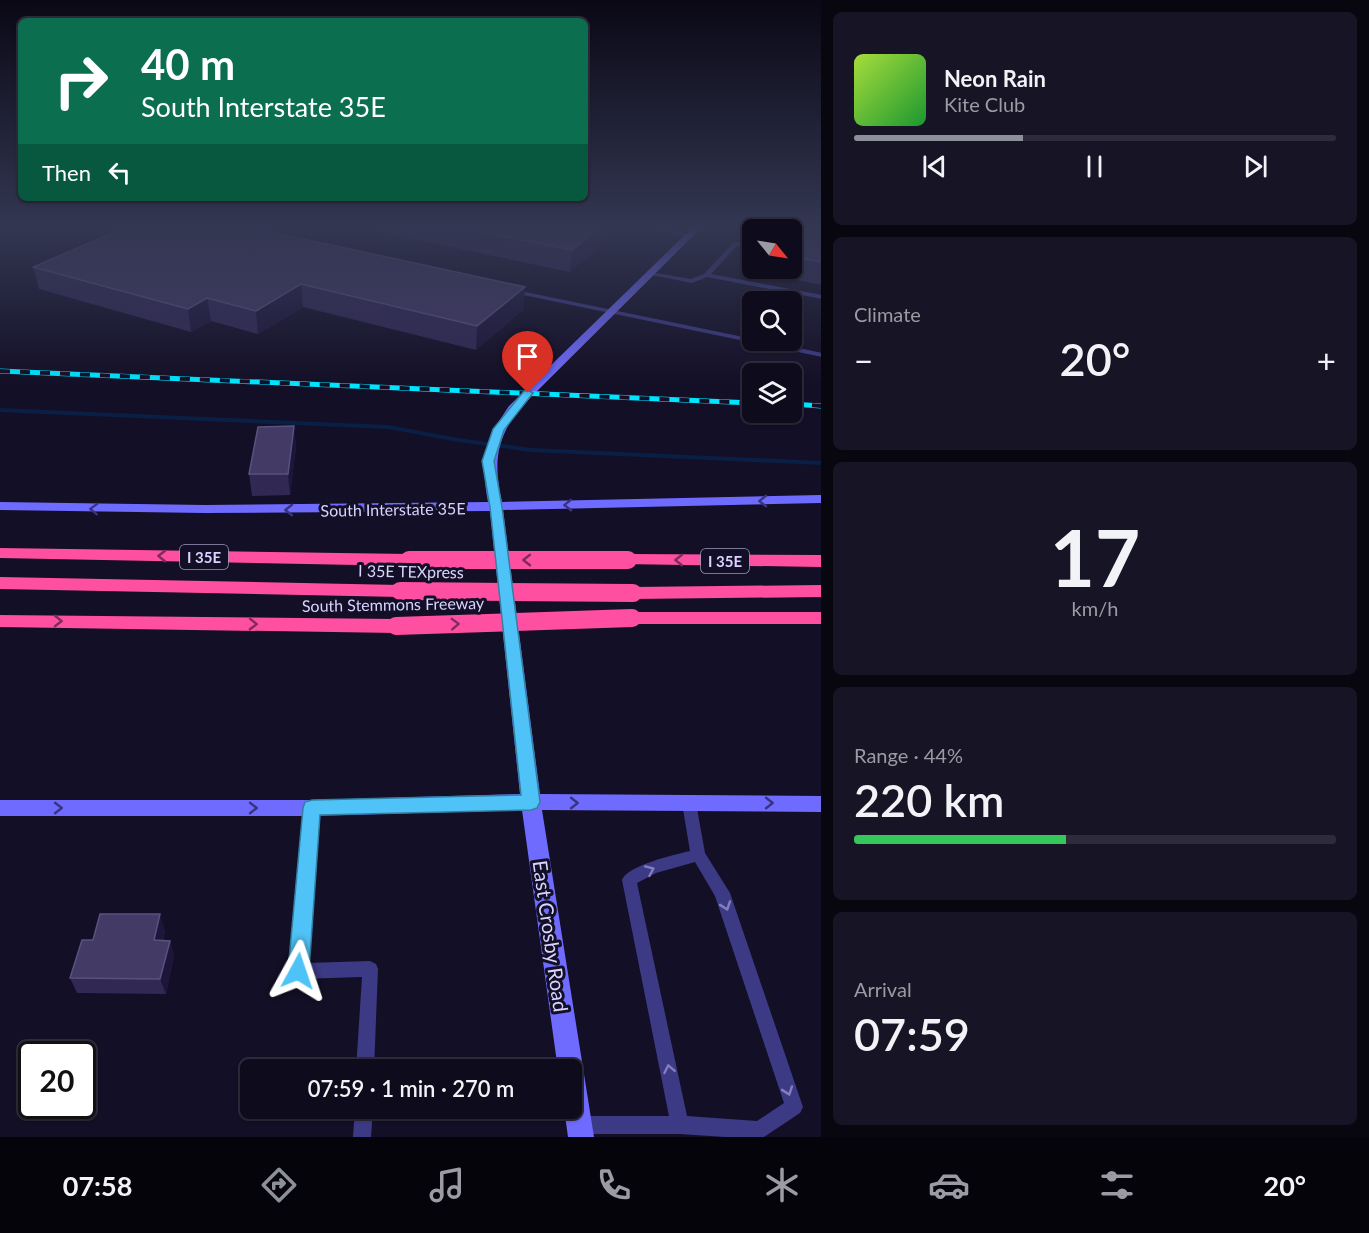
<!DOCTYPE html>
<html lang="en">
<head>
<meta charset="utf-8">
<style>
  body { margin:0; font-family:Lato,sans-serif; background:#171425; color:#f1f3f6; height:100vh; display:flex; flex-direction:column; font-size:22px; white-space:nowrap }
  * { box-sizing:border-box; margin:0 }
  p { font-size:20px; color:#9b9ba3 }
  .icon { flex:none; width:33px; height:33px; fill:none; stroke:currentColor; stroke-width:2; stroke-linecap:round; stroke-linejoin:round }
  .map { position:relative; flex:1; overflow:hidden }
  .sheet { display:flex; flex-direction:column; gap:12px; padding:12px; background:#08060f; width:548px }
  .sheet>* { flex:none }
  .banner { position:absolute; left:18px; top:18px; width:570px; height:183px; border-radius:9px; box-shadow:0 2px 4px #0004,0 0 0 2px #2e2b3b; background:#0b6e4f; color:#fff; overflow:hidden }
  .needle { width:39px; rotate:120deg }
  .fabs { position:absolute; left:742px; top:219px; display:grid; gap:12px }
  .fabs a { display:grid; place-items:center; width:60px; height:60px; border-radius:9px; background:#0e0b1c; box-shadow:0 2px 4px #0004,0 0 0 2px #2e2b3b; font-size:30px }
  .speed { position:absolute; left:18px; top:1041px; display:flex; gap:12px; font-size:30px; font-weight:700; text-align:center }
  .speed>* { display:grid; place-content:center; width:78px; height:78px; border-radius:50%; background:#0e0b1c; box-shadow:0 2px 4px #0004,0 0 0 2px #2e2b3b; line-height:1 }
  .speed .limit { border:3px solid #111; border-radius:9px; background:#fff; color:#111 }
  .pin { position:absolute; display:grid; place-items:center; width:51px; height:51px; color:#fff; margin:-62px -26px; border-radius:50% 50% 50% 0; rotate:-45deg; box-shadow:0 0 6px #0007 }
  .pin .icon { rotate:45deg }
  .me { position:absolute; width:66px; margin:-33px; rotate:5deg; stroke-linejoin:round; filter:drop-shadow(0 0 4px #0008) }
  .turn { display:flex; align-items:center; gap:21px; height:126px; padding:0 24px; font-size:27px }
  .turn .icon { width:78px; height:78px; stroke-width:2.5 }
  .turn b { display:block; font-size:42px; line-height:51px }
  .then { display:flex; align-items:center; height:57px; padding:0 24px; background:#0003; gap:12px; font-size:22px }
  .big { font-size:45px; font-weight:600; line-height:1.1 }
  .sheet .widget { flex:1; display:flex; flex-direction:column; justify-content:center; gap:9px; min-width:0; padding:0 21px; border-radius:9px; background:#171425 }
  .sheet .dial { align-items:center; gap:0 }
  .dial b { font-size:78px; line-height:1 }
  .song { display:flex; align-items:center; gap:18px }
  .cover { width:72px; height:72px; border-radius:9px; background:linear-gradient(135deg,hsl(80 70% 55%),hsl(130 70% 35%)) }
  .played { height:6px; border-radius:3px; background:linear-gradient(90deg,#8c9099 35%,#2e2b3b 35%) }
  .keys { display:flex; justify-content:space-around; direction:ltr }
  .heat { display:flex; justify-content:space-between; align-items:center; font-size:33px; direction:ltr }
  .charge { height:9px; border-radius:4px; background:linear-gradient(90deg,#34c759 44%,#2e2b3b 0) }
  .trip { position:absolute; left:240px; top:1059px; width:342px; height:60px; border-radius:9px; background:#0e0b1c; box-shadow:0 2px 4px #0004,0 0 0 2px #2e2b3b; font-weight:600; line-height:60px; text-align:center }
  .dock { display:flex; height:96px; justify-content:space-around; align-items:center; background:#06040b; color:#9b9ba3 }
  .dock .icon { width:42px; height:42px }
  .dock .active { color:#8c9099 }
  .dock b { font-size:27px; color:#f1f3f6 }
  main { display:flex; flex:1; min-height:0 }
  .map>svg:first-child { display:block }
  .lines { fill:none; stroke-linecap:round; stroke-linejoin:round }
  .stream { fill:#0a1f44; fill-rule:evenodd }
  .lane { fill:#3d3a85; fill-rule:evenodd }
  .secondary { fill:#6f6bff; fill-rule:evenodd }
  .highway { fill:#ff4fa3; fill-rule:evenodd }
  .rail-casing { stroke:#00e5ff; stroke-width:5 }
  .rail { stroke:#130f26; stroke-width:4; stroke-dasharray:10; stroke-linecap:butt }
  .highway-bridge { stroke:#ff4fa3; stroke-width:18 }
  .wall { fill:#312854 }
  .shaded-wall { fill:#1d163a }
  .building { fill:#433a66; stroke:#5a527e; stroke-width:1.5 }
  .oneway { stroke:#38347d }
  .oneway2 { stroke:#7d2c5e }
  .oneway3 { stroke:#837fbc }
  .route { fill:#4fc3f7; stroke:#337fa1; stroke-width:1.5 }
  .labels { text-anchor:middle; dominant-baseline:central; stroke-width:6; stroke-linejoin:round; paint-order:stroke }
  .shield { fill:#130f26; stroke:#9e99be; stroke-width:1.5 }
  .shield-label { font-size:15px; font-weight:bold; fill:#d9d4ff }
  .street-label { font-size:16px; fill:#d9d4ff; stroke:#130f26 }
  .near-street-label { font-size:20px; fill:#d9d4ff; stroke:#130f26 }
</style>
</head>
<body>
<main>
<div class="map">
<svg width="822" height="1137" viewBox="0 0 822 1137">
  <rect width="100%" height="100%" fill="#130f26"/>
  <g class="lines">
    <path class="stream" d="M 0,408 L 388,425 L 458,438 L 531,448 L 822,461 L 822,465 L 531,452 L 458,442 L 388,429 L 0,412 Z"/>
    <path class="lane" d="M 640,226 L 653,226 L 693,235 L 690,237 Z
      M 744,226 L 751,226 L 749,228 L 753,230 L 753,239 L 750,243 L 737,246 L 711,274 L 822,295 L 822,299 L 707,277 L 692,283 L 647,274 L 650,272 L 691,279 L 704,274 L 733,243 L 746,241 L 752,233 L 743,230 Z
      M 511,289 L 753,339 L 753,340 L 762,340 L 822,353 L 822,357 L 509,292 L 509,290 Z
      M 689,797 L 694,799 L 696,803 L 705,853 L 730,893 L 803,1107 L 800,1113 L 764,1137 L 725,1137 L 680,1134 L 579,1134 L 573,1131 L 570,1125 L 573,1119 L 579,1116 L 669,1116 L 622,880 C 628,865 674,855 690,851 L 682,803 L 684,799 ZM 695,862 L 715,896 L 784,1103 L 757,1121 L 687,1116 L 637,883 L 656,873 Z
      M 312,802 L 317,804 L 319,808 L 307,963 L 370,961 L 376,964 L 378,969 L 374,1070 L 356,1070 L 362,977 L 298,979 L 292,976 L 290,971 L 305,808 L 307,804 Z
      M 355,1108 L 373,1108 L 371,1137 L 353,1137 Z"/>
    <path class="secondary" d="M 694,226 L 703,226 L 517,411 C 495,444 494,464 502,502 L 822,495 L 822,503 L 503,510 L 540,794 L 822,796 L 822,812 L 542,810 L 594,1137 L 568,1137 L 564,1108 L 572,1108 L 572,1070 L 558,1070 L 522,810 L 312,816 L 0,816 L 0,800 L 312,800 L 520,794 L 490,511 L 205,513 L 0,510 L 0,502 L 205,505 L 488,502 C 480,460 485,441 509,406 Z"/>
    <path class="highway" d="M 0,548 L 409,554 L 415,556 L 418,560 L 415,564 L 409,566 L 0,558 Z
      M 628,554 L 822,555 L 822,567 L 622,564 L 619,560 L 622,556 Z
      M 0,577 L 400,585 L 407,587 L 409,591 L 407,595 L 400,597 L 0,589 Z
      M 822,585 L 822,597 L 633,599 L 626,597 L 624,593 L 626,589 L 633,587 Z
      M 632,612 L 822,612 L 822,624 L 632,624 L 625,623 L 622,618 L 625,613 Z
      M 0,615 L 396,619 L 403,621 L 406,626 L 403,631 L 396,633 L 0,627 Z"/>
    <g class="rail-casing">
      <path id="rail" d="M 0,371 L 753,403
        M 792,404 L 822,406"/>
    </g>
    <use href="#rail" class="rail"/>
    <path class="highway-bridge" d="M 409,560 L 628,560
      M 400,591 L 633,593
      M 396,626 L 632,618"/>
  </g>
  <path class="wall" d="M 352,226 L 619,226 L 618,231 L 570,272 Z
    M 822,226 L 822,285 L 740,269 L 745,248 L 753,239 L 753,268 L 792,268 L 792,230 Z
    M 33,267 L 525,287 L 523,310 L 476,350 L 303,307 L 258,334 L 211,321 L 191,332 L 39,289 Z
    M 294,426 L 296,447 L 290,495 L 252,496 L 249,474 Z
    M 165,930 L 163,941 L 170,941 L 174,956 L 166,994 L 77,993 L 70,978 L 93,940 Z"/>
  <path class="shaded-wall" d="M 602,226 L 619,226 L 618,231 L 570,272 L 572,250 Z
    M 301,284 L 303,307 L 258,334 L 256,311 Z
    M 525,287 L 523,310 L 476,350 L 477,326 Z
    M 207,298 L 211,321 L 191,332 L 188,309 Z
    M 294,426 L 296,447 L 290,495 L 288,474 Z
    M 160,914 L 165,930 L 159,956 L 154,940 Z
    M 170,941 L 174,956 L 166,994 L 160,979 Z"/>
  <path class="building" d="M 129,226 L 244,226 L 525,287 L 477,326 L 301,284 L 256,311 L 207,298 L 188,309 L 33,267 Z
    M 452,226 L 602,226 L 572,250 Z
    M 765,226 L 822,226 L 822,262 L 792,257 L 792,230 L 762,230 Z
    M 753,239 L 753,250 L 745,248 Z
    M 294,426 L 288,474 L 249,474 L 258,427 Z
    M 100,914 L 160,914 L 154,940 L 170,941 L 160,979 L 70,978 L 82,940 L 93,940 Z"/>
  <defs><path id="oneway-chevron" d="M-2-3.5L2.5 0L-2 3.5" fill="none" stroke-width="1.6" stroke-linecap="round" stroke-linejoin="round" transform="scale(1.5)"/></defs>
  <g class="oneway">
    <use href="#oneway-chevron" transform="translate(763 501) rotate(179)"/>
    <use href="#oneway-chevron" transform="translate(568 505) rotate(179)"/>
    <use href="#oneway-chevron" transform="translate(94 509) rotate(-178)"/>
    <use href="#oneway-chevron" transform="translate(289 510) rotate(-180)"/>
    <use href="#oneway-chevron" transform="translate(574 803)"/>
    <use href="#oneway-chevron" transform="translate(769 803)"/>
    <use href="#oneway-chevron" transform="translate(58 808)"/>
    <use href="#oneway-chevron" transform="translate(253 808)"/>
  </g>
  <g class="oneway2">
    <use href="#oneway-chevron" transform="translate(162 556) rotate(-179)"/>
    <use href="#oneway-chevron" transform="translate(527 560) rotate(-180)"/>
    <use href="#oneway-chevron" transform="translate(679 560) rotate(-180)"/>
    <use href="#oneway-chevron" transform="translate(58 621) rotate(1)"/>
    <use href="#oneway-chevron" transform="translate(253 624) rotate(1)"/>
    <use href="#oneway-chevron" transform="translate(455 624) rotate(-2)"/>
  </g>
  <g class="oneway3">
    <use href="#oneway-chevron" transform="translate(650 870) rotate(-24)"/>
    <use href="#oneway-chevron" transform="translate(726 906) rotate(71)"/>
    <use href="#oneway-chevron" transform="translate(669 1069) rotate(-101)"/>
    <use href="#oneway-chevron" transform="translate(788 1091) rotate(71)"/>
  </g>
  <linearGradient id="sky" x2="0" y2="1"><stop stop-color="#0a0815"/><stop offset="0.59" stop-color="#333752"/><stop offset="1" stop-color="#333752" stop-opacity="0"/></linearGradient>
  <rect width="822" height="385" fill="url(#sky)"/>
  <path class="route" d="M 528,390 L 533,393 L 504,430 L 494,461 L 502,507 L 540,802 L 537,808 L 531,810 L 320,815 L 309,971 L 306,978 L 298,981 L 291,978 L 288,971 L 303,808 L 305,802 L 312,800 L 521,795 L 490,507 L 482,461 L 493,429 L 524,391 Z"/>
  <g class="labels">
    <g class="shield">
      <rect x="180" y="545" width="48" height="24" rx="4.5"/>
      <rect x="701" y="549" width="48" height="24" rx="4.5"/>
    </g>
    <g class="shield-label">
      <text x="204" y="557">I 35E</text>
      <text x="725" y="561">I 35E</text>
    </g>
    <g class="street-label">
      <text transform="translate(393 509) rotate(-1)">South Interstate 35E</text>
      <text transform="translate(411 571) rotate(1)">I 35E TEXpress</text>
      <text transform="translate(393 604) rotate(-1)">South Stemmons Freeway</text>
    </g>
    <g class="near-street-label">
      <text transform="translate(551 936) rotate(82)">East Crosby Road</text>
    </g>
  </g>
</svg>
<div class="fabs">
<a><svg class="needle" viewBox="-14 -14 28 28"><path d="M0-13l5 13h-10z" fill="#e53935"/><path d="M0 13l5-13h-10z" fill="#9b9ba3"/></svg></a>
<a><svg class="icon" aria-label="search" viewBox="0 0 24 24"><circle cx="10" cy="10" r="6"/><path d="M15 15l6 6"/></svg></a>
<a><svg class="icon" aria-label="layers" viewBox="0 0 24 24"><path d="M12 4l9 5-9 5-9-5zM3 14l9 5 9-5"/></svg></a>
</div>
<div class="speed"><div class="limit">20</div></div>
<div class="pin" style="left:528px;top:393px;background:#d93025"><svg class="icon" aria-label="arrive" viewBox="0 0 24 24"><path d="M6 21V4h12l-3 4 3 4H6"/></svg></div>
<svg class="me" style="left:298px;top:971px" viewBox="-20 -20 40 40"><path d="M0-17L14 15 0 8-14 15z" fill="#4fc3f7" stroke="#fff" stroke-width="4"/></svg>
<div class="trip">07:59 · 1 min · 270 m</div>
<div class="banner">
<div class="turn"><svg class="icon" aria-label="right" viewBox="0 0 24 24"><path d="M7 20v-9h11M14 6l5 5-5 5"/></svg><div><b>40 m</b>South Interstate 35E</div></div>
<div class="then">Then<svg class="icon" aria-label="left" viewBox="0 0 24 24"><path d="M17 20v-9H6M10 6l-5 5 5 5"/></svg></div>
</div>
</div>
<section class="sheet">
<div class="widget">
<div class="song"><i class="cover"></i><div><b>Neon Rain</b><p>Kite Club</p></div></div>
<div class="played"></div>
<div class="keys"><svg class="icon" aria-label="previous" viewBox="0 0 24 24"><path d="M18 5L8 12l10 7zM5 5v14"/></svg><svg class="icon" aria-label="pause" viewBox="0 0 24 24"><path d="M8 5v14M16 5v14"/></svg><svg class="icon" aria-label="next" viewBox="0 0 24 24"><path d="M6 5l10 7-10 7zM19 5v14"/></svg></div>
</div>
<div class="widget"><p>Climate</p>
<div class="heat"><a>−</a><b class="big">20°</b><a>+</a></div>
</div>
<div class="widget dial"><b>17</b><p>km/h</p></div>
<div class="widget"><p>Range · 44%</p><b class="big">220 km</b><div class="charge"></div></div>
<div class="widget"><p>Arrival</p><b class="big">07:59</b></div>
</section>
</main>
<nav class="dock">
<b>07:58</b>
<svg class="icon active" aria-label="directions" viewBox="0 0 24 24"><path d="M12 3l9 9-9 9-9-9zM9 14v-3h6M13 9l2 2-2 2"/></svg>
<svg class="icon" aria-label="music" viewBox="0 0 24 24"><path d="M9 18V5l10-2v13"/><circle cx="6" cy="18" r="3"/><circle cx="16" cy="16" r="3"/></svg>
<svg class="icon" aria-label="phone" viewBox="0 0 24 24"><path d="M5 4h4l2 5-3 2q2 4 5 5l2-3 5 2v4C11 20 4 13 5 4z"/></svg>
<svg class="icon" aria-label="climate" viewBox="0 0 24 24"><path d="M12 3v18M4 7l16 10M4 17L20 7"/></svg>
<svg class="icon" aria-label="car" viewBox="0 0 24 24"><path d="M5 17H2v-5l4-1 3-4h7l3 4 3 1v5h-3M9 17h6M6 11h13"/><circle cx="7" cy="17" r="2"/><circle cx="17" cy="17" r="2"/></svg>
<svg class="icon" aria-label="filters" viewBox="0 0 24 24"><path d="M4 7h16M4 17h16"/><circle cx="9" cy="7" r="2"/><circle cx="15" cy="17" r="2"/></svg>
<b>20°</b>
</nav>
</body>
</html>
